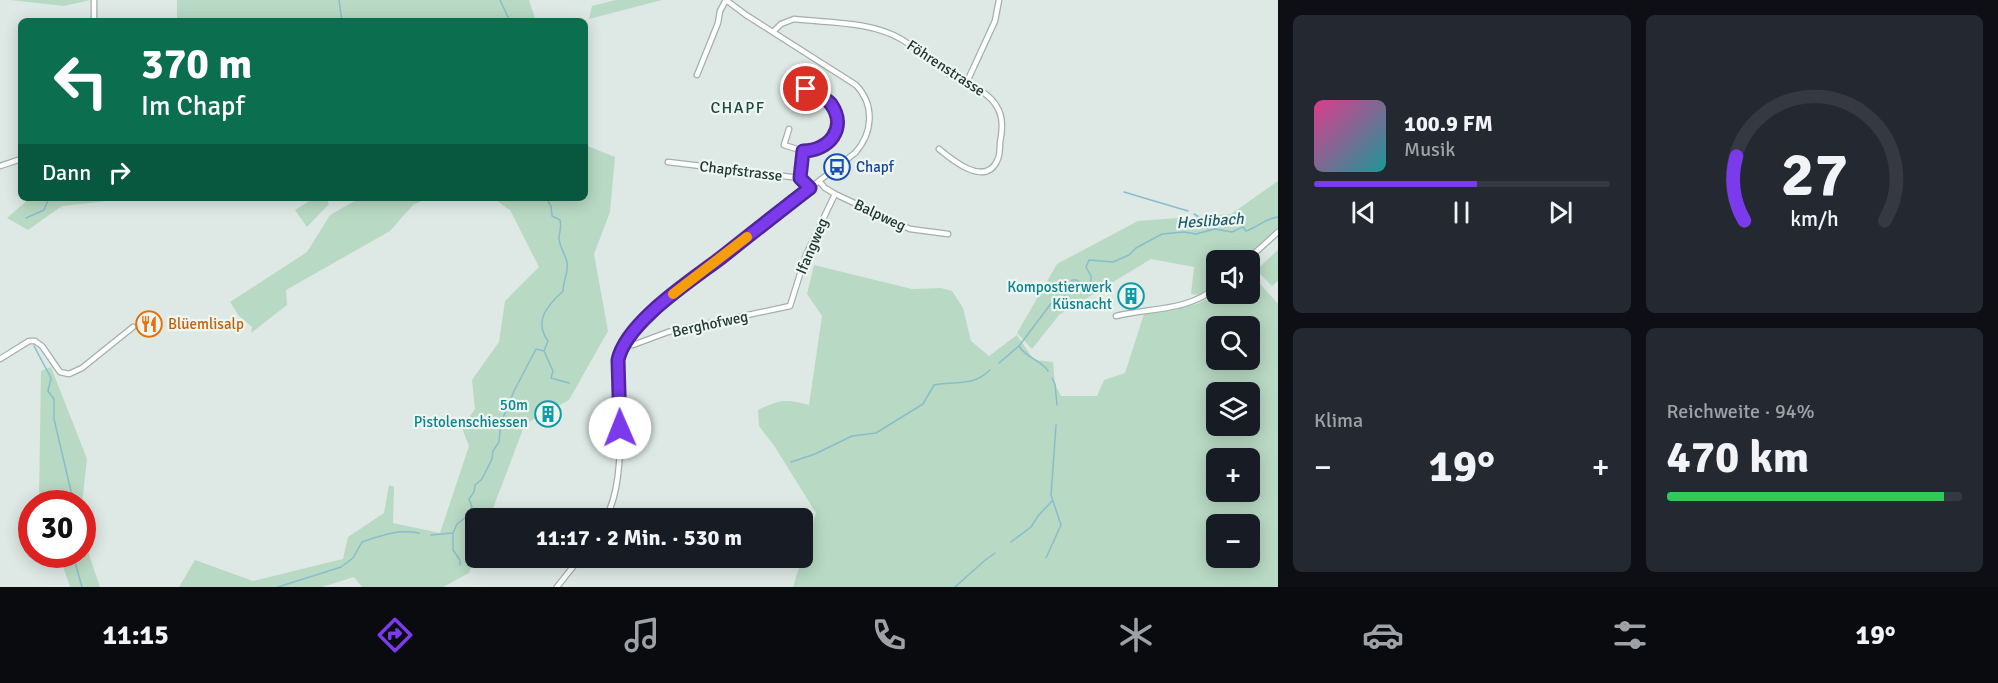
<!DOCTYPE html>
<html lang="de">
<head>
<meta charset="utf-8">
<style>
  body { margin:0; font-family:Signika,sans-serif; background:#242831; color:#f1f3f6; height:100vh; display:flex; flex-direction:column; font-size:22px; white-space:nowrap }
  * { box-sizing:border-box; margin:0 }
  p { font-size:20px; color:#9ea1a6 }
  .icon { flex:none; width:33px; height:33px; fill:none; stroke:currentColor; stroke-width:2; stroke-linecap:round; stroke-linejoin:round }
  .map { position:relative; flex:1; overflow:hidden }
  .details { display:flex; flex-direction:column; gap:15px; padding:15px; background:#0d0f14; width:720px }
  .details>* { flex:none }
  .guide { position:absolute; left:18px; top:18px; width:570px; height:183px; border-radius:9px; box-shadow:0 3px 15px #0003; background:#0b6e4f; color:#fff; overflow:hidden }
  .tools { position:absolute; left:1206px; top:250px; display:grid; gap:12px }
  .tools a { display:grid; place-items:center; width:54px; height:54px; border-radius:9px; background:#171b24; box-shadow:0 3px 15px #0003; font-size:30px }
  .speed { position:absolute; left:18px; top:490px; display:flex; gap:12px; font-size:30px; font-weight:700; text-align:center }
  .speed>* { display:grid; place-content:center; width:78px; height:78px; border-radius:50%; background:#171b24; box-shadow:0 3px 15px #0003; line-height:1 }
  .speed .limit { border:9px solid #d22; background:#fff; color:#111 }
  .pin { position:absolute; display:grid; place-items:center; width:51px; height:51px; color:#fff; margin:-26px; border:3px solid #fff; border-radius:50%; box-shadow:0 2px 6px #0007 }
  .me { position:absolute; width:66px; margin:-33px; rotate:359deg; stroke-linejoin:round; filter:drop-shadow(0 0 4px #0008) }
  .turn { display:flex; align-items:center; gap:21px; height:126px; padding:0 24px; font-size:27px }
  .turn .icon { width:78px; height:78px; stroke-width:2.5 }
  .turn b { display:block; font-size:42px; line-height:51px }
  .then { display:flex; align-items:center; height:57px; padding:0 24px; background:#0003; gap:12px; font-size:22px }
  .big { font-size:45px; font-weight:800; line-height:1.1 }
  .details .widget { flex:1; display:flex; flex-direction:column; justify-content:center; gap:9px; min-width:0; padding:0 21px; border-radius:9px; background:#242831 }
  .details .dial { align-items:center; gap:0 }
  .dial svg { height:156px; overflow:visible; fill:none; stroke:#363941; stroke-width:7; stroke-linecap:round; text-anchor:middle }
  .dial text { fill:#f1f3f6; stroke:none }
  .song { display:flex; align-items:center; gap:18px }
  .cover { width:72px; height:72px; border-radius:9px; background:linear-gradient(135deg,hsl(330 70% 55%),hsl(180 70% 35%)) }
  .played { height:6px; border-radius:3px; background:linear-gradient(90deg,#7c3aed 55%,#363941 55%) }
  .keys { display:flex; justify-content:space-around; direction:ltr }
  .heat { display:flex; justify-content:space-between; align-items:center; font-size:33px; direction:ltr }
  .charge { height:9px; border-radius:4px; background:linear-gradient(90deg,#34c759 94%,#363941 0) }
  .details .tiles { flex:1; display:grid; gap:15px; grid-template-columns:repeat(2,1fr) }
  .trip { position:absolute; left:465px; top:508px; width:348px; height:60px; border-radius:9px; background:#171b24; box-shadow:0 3px 15px #0003; font-weight:800; line-height:60px; text-align:center }
  .tabs { display:flex; height:96px; justify-content:space-around; align-items:center; background:#090b0e; color:#9ea1a6 }
  .tabs .icon { width:42px; height:42px }
  .tabs .selected { color:#7c3aed }
  .tabs b { font-size:27px; color:#f1f3f6 }
  main { display:flex; flex:1; min-height:0 }
  .map>svg:first-child { display:block }
  .green { fill:#b8d9c3; fill-rule:evenodd }
  .lines { fill:none; stroke-linecap:round; stroke-linejoin:round }
  .stream { stroke:#89bdcb; stroke-width:1.5 }
  .minor-casing { stroke:#a2b0ac; stroke-width:7 }
  .minor { stroke:#fff; stroke-width:4.5 }
  .route-casing { stroke:#51269a; stroke-width:15 }
  .route { stroke:#7c3aed; stroke-width:10 }
  .slow { stroke:#f59e0b; stroke-width:10 }
  .labels { text-anchor:middle; dominant-baseline:central; stroke-width:4.5; stroke-linejoin:round; paint-order:stroke }
  .street-label { font-size:15px; fill:#213732; stroke:#eef6f2 }
  .transit-label { font-size:15px; fill:#164399; stroke:#eef6f2; text-anchor:start }
  .culture-label { font-size:15px; fill:#0d838f; stroke:#eef6f2; text-anchor:end }
  .food-label { font-size:15px; fill:#c56008; stroke:#eef6f2; text-anchor:start }
  .neighbourhood-label { font-size:16px; letter-spacing:1.5px; fill:#1f4740; stroke:#eef6f2 }
  .water-label { font-size:16px; font-style:italic; fill:#205d6e; stroke:#eef6f2 }
</style>
</head>
<body>
<main>
<div class="map">
<svg width="1278" height="587" viewBox="0 0 1278 587">
  <rect width="100%" height="100%" fill="#dee9e5"/>
  <path class="green" d="M 10,0 L 90,0 L 64,6 Z
    M 177,0 L 529,0 L 536,21 L 177,21 Z
    M 616,0 L 662,0 L 589,19 L 592,6 Z
    M 585,145 L 615,157 L 610,212 L 594,254 L 608,331 L 569,400 L 525,424 L 489,519 L 476,519 L 475,556 L 469,573 L 443,587 L 362,587 L 354,577 L 322,587 L 179,587 L 195,560 L 253,581 L 343,559 L 348,537 L 384,513 L 389,485 L 394,487 L 393,523 L 440,533 L 469,446 L 462,428 L 475,409 L 472,380 L 499,342 L 505,301 L 539,267 L 510,210 L 493,198 L 585,198 Z
    M 1278,181 L 1278,229 L 1240,261 L 1216,261 L 1216,282 L 1202,295 L 1191,294 L 1194,267 L 1151,259 L 1059,315 L 1032,349 L 1017,333 L 1057,264 L 1138,221 L 1231,214 Z
    M 30,198 L 117,198 L 116,200 L 62,206 L 28,230 L 7,218 Z
    M 314,198 L 326,198 L 329,204 L 307,227 L 295,210 Z
    M 360,198 L 428,198 L 413,205 L 390,231 L 286,290 L 287,305 L 251,333 L 252,327 L 239,316 L 230,302 L 307,252 L 330,215 Z
    M 1278,250 L 1278,281 L 1272,286 L 1256,270 Z
    M 814,265 L 912,289 L 941,288 L 952,291 L 963,308 L 971,341 L 989,356 L 1017,335 L 1034,360 L 1053,362 L 1055,384 L 1061,396 L 1097,396 L 1104,380 L 1125,373 L 1144,314 L 1197,304 L 1218,294 L 1250,294 L 1250,272 L 1278,304 L 1278,587 L 793,587 L 816,513 L 775,447 L 759,426 L 758,410 C 781,399 785,399 809,405 L 822,316 L 807,294 ZM 1216,327 L 1250,327 L 1250,360 L 1216,360 ZM 1216,393 L 1250,393 L 1250,426 L 1216,426 ZM 1216,459 L 1250,459 L 1250,492 L 1216,492 ZM 1216,525 L 1250,525 L 1250,558 L 1216,558 Z
    M 51,367 L 87,459 L 82,504 L 40,504 L 39,500 L 41,371 Z
    M 83,537 L 100,587 L 70,587 L 59,555 L 82,555 Z"/>
  <g class="lines">
    <path class="stream" d="M 339,0 L 342,21
      M 500,0 L 508,17 L 508,21
      M 1124,192 L 1188,211
      M 1194,214 L 1201,218 L 1202,224 L 1209,230
      M 26,218 L 44,210 L 49,198
      M 34,346 L 51,378 L 48,391 L 54,399 L 54,419 L 74,504
      M 1019,346 C 1026,358 1041,360 1048,371
      M 544,351 L 553,371 L 551,378 L 569,383
      M 999,363 L 1019,346 L 1053,301 C 1066,297 1069,293 1072,280 L 1077,280 L 1084,286 L 1091,282 L 1091,276 L 1086,267 L 1089,260 L 1113,262 L 1129,255 L 1136,248 L 1162,234 L 1184,232 L 1196,234 L 1215,229 L 1232,232 L 1243,227 L 1246,231 C 1258,227 1266,218 1278,217
      M 1052,378 L 1055,384 L 1057,405
      M 791,462 L 815,454 L 852,436 L 876,433 L 923,404 L 934,385 C 957,380 971,388 990,370
      M 453,533 L 453,550 L 460,560 L 460,565
      M 431,535 L 453,533 L 457,524 L 465,518 L 472,507 L 469,499 L 474,492 L 475,485 L 482,479 L 492,459 L 493,451 L 499,442 L 501,423 L 514,391 L 536,349 L 544,351 L 548,341 C 533,321 548,305 563,291 C 563,281 569,271 567,262 C 565,254 560,247 559,239 C 559,232 562,228 560,220 L 552,216 L 551,206 L 546,198
      M 1011,542 L 1031,527 L 1038,516 L 1052,501
      M 73,555 L 82,587
      M 1046,558 L 1061,525 L 1051,495 L 1056,425
      M 278,587 L 341,567 L 353,558 L 362,542 C 382,535 398,529 419,533
      M 955,587 L 984,561 L 995,553"/>
    <g class="minor-casing">
      <path id="minor" d="M 94,0 L 94,21
        M 773,32 L 781,24 L 794,19 C 828,23 870,21 901,39 C 918,49 932,63 949,74 C 965,84 988,90 997,107 C 1004,118 1002,131 1000,143 C 1000,148 1000,156 997,161 C 985,187 952,160 939,149
        M 697,75 L 718,23 L 720,11 L 726,0
        M 966,84 L 995,21 L 999,0
        M 789,129 L 784,145 L 803,151
        M 668,162 L 800,178 L 810,188
        M 0,166 L 21,159
        M 800,178 L 803,151 C 829,151 848,128 831,104 C 825,97 814,93 806,89
        M 819,181 L 825,188 L 835,194 L 910,229 L 948,234
        M 1246,261 L 1278,232
        M 1116,316 C 1149,308 1190,311 1216,287
        M 624,345 L 633,345 L 668,332 L 790,306 L 806,255 L 835,194
        M 0,359 L 29,341 L 35,341 L 42,346 L 60,372 L 69,374 L 82,368 L 133,327
        M 605,519 C 624,487 620,429 619,393 C 619,381 615,367 619,356 C 624,337 644,319 658,306 L 855,153 C 873,133 875,105 856,85 L 746,15 L 726,0
        M 557,587 L 580,558"/>
    </g>
    <use href="#minor" class="minor"/>
  </g>
  <g class="lines">
    <g class="route-casing">
      <path id="route" d="M 620,428 L 618,360 C 626,322 692,280 722,257 C 751,234 780,211 810,188 L 800,178 L 803,151 C 829,151 848,128 831,104 C 825,97 814,93 806,89"/>
    </g>
    <use href="#route" class="route"/>
    <path class="slow" d="M 673,294 L 747,237"/>
  </g>
  <defs>
    <g id="bus-ring" transform="scale(1.35)"><circle r="9.5" fill="#eef6f2" stroke="#1a4fb4" stroke-width="1.5"/><path d="M-5-6H5V4H4V6H2V4H-2V6H-4V4H-5ZM-3.5-4V0h7V-4ZM-3.5 1.2v1.5H-2V1.2ZM2 1.2v1.5H3.5V1.2Z" fill="#1a4fb4"/></g>
    <g id="building-ring" transform="scale(1.35)"><circle r="9.5" fill="#eef6f2" stroke="#0f9aa8" stroke-width="1.5"/><path d="M-4-6H4V6H1V3H-1V6H-4ZM-2.5-4.3h1.7v1.8h-1.7ZM.8-4.3h1.7v1.8H.8ZM-2.5-1h1.7V.8h-1.7ZM.8-1h1.7V.8H.8Z" fill="#0f9aa8"/></g>
    <g id="restaurant-ring" transform="scale(1.35)"><circle r="9.5" fill="#eef6f2" stroke="#e8710a" stroke-width="1.5"/><path d="M-5-6h1v4h1v-4h1v4h1v-4h1v5L-1.5 .5V6h-2V.5L-5-1ZM5-6V6H3V1.5H1.5Q1.5-4 5-6Z" fill="#e8710a"/></g>
  </defs>
  <g fill-rule="evenodd">
    <use href="#bus-ring" x="837" y="167"/>
    <use href="#building-ring" x="1131" y="296"/>
    <use href="#restaurant-ring" x="149" y="324"/>
    <use href="#building-ring" x="548" y="414"/>
  </g>
  <g class="labels">
    <g class="street-label">
      <text transform="translate(946 68) rotate(33)">Föhrenstrasse</text>
      <text transform="translate(741 171) rotate(7)">Chapfstrasse</text>
      <text transform="translate(880 215) rotate(25)">Balpweg</text>
      <text transform="translate(812 246) rotate(-67)">Ifangweg</text>
      <text transform="translate(710 324) rotate(-12)">Berghofweg</text>
    </g>
    <g class="transit-label">
      <text x="856" y="167">Chapf</text>
    </g>
    <g class="culture-label">
      <text x="1112" y="287">Kompostierwerk<tspan x="1112" dy="17">Küsnacht</tspan></text>
      <text x="528" y="405">50m<tspan x="528" dy="17">Pistolenschiessen</tspan></text>
    </g>
    <g class="food-label">
      <text x="168" y="324">Blüemlisalp</text>
    </g>
    <g class="neighbourhood-label">
      <text x="738" y="108">CHAPF</text>
    </g>
    <g class="water-label">
      <text transform="translate(1210 221) rotate(-4)">Heslibach</text>
    </g>
  </g>
</svg>
<div class="tools">
<a><svg class="icon" aria-label="sound" viewBox="0 0 24 24"><path d="M4 9h4l5-4v14l-5-4H4zM17 9q2 3 0 6"/></svg></a>
<a><svg class="icon" aria-label="search" viewBox="0 0 24 24"><circle cx="10" cy="10" r="6"/><path d="M15 15l6 6"/></svg></a>
<a><svg class="icon" aria-label="layers" viewBox="0 0 24 24"><path d="M12 4l9 5-9 5-9-5zM3 14l9 5 9-5"/></svg></a>
<a>+</a>
<a>−</a>
</div>
<div class="speed"><div class="limit">30</div></div>
<div class="pin" style="left:806px;top:89px;background:#d93025"><svg class="icon" aria-label="arrive" viewBox="0 0 24 24"><path d="M6 21V4h12l-3 4 3 4H6"/></svg></div>
<svg class="me" style="left:620px;top:428px" viewBox="-20 -20 40 40"><circle r="19" fill="#fff"/><path d="M0-13L10 11 0 6-10 11z" fill="#7c3aed"/></svg>
<div class="trip">11:17 · 2 Min. · 530 m</div>
<div class="guide">
<div class="turn"><svg class="icon" aria-label="left" viewBox="0 0 24 24"><path d="M17 20v-9H6M10 6l-5 5 5 5"/></svg><div><b>370 m</b>Im Chapf</div></div>
<div class="then">Dann<svg class="icon" aria-label="right" viewBox="0 0 24 24"><path d="M7 20v-9h11M14 6l5 5-5 5"/></svg></div>
</div>
</div>
<section class="details">
<div class="tiles">
<div class="widget">
<div class="song"><i class="cover"></i><div><b>100.9 FM</b><p>Musik</p></div></div>
<div class="played"></div>
<div class="keys"><svg class="icon" aria-label="previous" viewBox="0 0 24 24"><path d="M18 5L8 12l10 7zM5 5v14"/></svg><svg class="icon" aria-label="pause" viewBox="0 0 24 24"><path d="M8 5v14M16 5v14"/></svg><svg class="icon" aria-label="next" viewBox="0 0 24 24"><path d="M6 5l10 7-10 7zM19 5v14"/></svg></div>
</div>
<div class="widget dial"><svg viewBox="0 0 100 80">
<path d="M14 69A42 42 0 1 1 86 69"/>
<path d="M14 69A42 42 0 0 1 10 36" stroke="#7c3aed"/>
<text x="50" y="56" font-size="32" font-weight="700">27</text>
<text x="50" y="72" font-size="11">km/h</text>
</svg></div>
<div class="widget"><p>Klima</p>
<div class="heat"><a>−</a><b class="big">19°</b><a>+</a></div>
</div>
<div class="widget"><p>Reichweite · 94%</p><b class="big">470 km</b><div class="charge"></div></div>
</div>
</section>
</main>
<nav class="tabs">
<b>11:15</b>
<svg class="icon selected" aria-label="directions" viewBox="0 0 24 24"><path d="M12 3l9 9-9 9-9-9zM9 14v-3h6M13 9l2 2-2 2"/></svg>
<svg class="icon" aria-label="music" viewBox="0 0 24 24"><path d="M9 18V5l10-2v13"/><circle cx="6" cy="18" r="3"/><circle cx="16" cy="16" r="3"/></svg>
<svg class="icon" aria-label="phone" viewBox="0 0 24 24"><path d="M5 4h4l2 5-3 2q2 4 5 5l2-3 5 2v4C11 20 4 13 5 4z"/></svg>
<svg class="icon" aria-label="climate" viewBox="0 0 24 24"><path d="M12 3v18M4 7l16 10M4 17L20 7"/></svg>
<svg class="icon" aria-label="car" viewBox="0 0 24 24"><path d="M5 17H2v-5l4-1 3-4h7l3 4 3 1v5h-3M9 17h6M6 11h13"/><circle cx="7" cy="17" r="2"/><circle cx="17" cy="17" r="2"/></svg>
<svg class="icon" aria-label="filters" viewBox="0 0 24 24"><path d="M4 7h16M4 17h16"/><circle cx="9" cy="7" r="2"/><circle cx="15" cy="17" r="2"/></svg>
<b>19°</b>
</nav>
</body>
</html>
